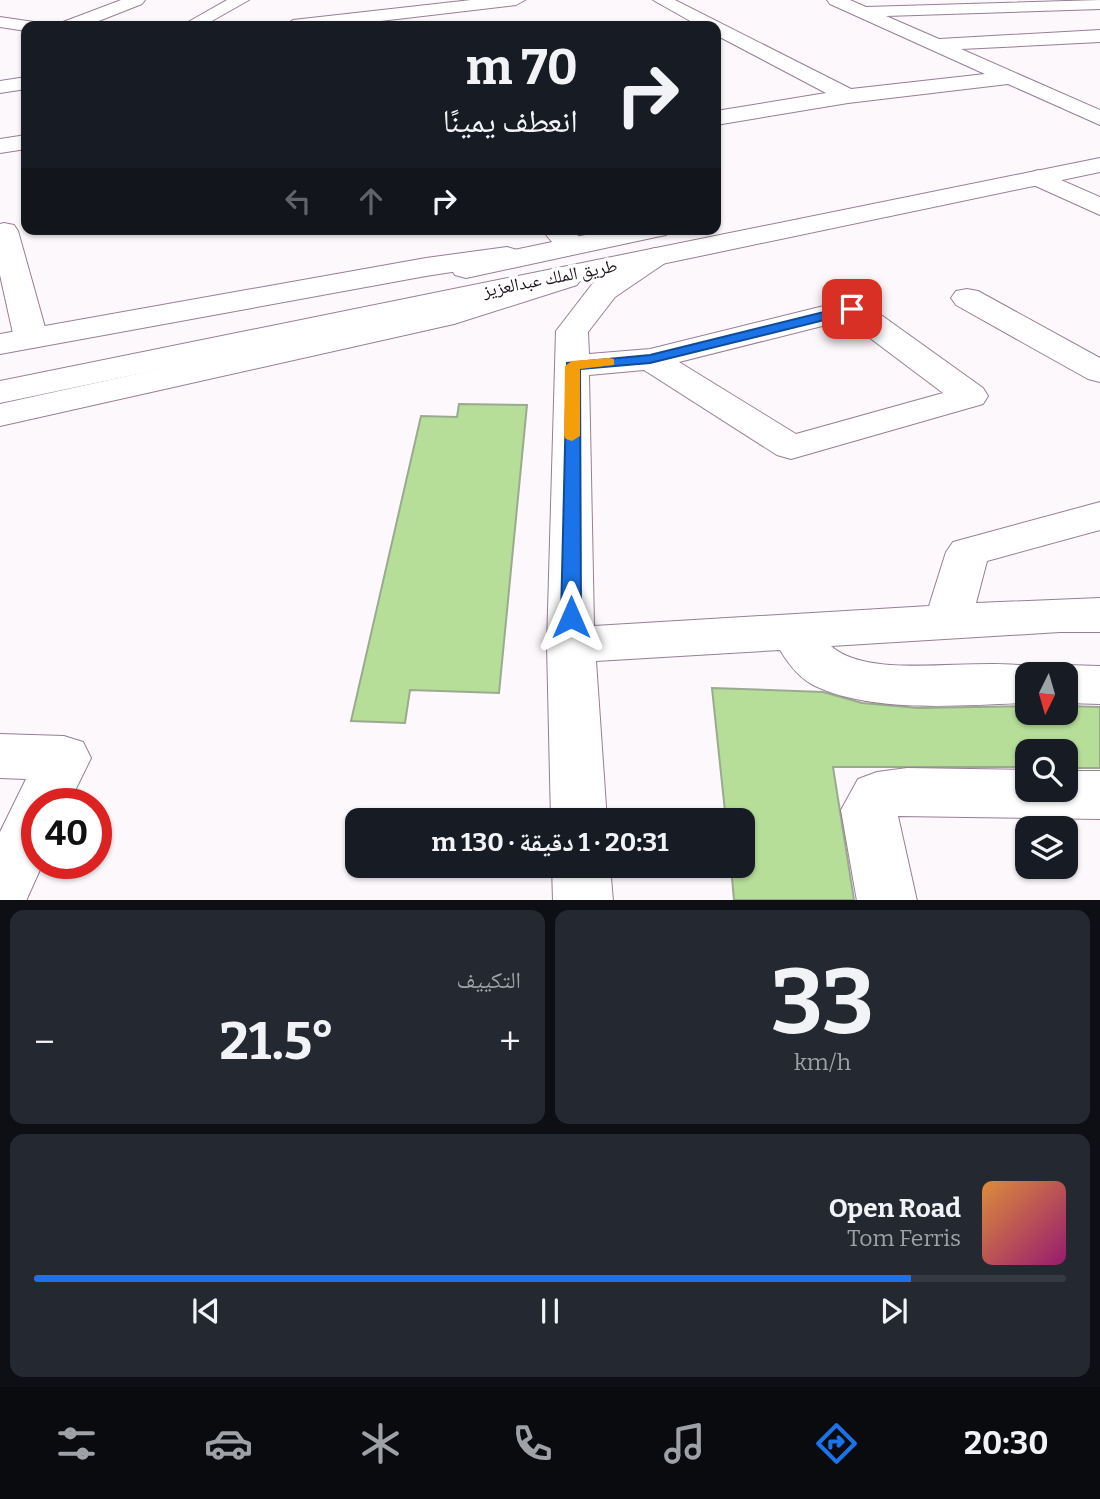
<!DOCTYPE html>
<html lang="ar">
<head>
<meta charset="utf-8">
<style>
  body { margin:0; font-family:Bitter,"Noto Naskh Arabic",serif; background:#242831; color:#f1f3f6; direction:rtl; height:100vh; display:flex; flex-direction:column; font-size:26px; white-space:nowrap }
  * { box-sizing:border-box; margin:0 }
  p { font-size:23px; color:#9ea1a6 }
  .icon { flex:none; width:38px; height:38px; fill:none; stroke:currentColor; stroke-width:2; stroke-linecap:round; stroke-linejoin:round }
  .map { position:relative; height:900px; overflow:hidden; direction:ltr }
  .panel { display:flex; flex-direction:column; gap:10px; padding:10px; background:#0d0f14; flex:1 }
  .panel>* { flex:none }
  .hud { position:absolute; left:21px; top:21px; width:700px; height:214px; border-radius:14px; box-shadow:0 2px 5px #0004; direction:rtl; background:#171b24; color:#f1f3f6; overflow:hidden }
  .needle { width:46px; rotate:185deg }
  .fabs { position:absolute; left:1015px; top:662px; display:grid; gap:14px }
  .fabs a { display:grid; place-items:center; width:63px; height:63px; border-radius:14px; background:#171b24; box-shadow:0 2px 5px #0004; font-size:35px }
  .speed { position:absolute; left:21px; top:788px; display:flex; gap:14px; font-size:35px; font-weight:700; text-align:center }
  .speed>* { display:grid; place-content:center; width:91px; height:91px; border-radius:50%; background:#171b24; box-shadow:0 2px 5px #0004; line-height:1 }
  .speed .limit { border:10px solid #d22; background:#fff; color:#111 }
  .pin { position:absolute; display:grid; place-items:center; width:60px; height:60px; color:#fff; margin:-30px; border-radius:14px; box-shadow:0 4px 10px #0006 }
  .me { position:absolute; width:77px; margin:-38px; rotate:0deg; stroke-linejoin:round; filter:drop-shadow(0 0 5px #0008) }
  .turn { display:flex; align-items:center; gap:24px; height:147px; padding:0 28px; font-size:32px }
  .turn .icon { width:91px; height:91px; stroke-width:2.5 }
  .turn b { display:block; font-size:49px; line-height:60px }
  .lanes { display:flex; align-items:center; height:66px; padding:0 28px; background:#0003; justify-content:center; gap:35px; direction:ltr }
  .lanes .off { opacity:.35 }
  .big { font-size:52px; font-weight:700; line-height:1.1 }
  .panel .widget { flex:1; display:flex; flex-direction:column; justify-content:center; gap:10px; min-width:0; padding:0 24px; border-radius:14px; background:#242831 }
  .panel .dial { align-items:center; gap:0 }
  .dial b { font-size:91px; line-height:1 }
  .song { display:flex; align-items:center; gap:21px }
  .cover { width:84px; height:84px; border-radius:10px; background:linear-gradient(135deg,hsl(30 70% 55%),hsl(320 70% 35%)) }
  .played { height:7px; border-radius:4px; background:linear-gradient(90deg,#1a73e8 85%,#363941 85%) }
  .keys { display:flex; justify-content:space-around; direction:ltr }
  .heat { display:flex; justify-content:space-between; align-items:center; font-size:38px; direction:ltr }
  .panel .tiles { flex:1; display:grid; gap:10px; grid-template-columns:1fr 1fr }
  .widget:last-child { grid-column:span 2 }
  .trip { position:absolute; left:345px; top:808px; width:410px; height:70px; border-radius:14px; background:#171b24; box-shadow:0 2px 5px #0004; font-weight:700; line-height:70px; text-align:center; direction:rtl }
  .tab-bar { display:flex; height:112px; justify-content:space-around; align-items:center; background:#090b0e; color:#9ea1a6 }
  .tab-bar .icon { width:49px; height:49px }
  .tab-bar .current { color:#1a73e8 }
  .tab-bar b { font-size:32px; color:#f1f3f6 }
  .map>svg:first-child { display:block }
  .building { fill:#b6de99; stroke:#9aaa8f; stroke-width:2 }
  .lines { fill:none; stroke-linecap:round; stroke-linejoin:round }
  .minor-casing { stroke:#967f94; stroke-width:2 }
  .major-casing { stroke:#967f94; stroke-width:2 }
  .highway-casing { stroke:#967f94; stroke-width:2 }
  .minor { fill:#fff; fill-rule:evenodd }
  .major { fill:#fff; fill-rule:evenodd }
  .highway { fill:#fff; fill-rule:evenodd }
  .route { fill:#1a73e8; stroke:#114b97; stroke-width:2 }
  .slow { fill:#f59e0b }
  .labels { text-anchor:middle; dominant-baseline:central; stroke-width:7; stroke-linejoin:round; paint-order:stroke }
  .far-street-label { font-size:18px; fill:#1e151d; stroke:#fff }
</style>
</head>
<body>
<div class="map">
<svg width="1100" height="901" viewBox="0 0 1100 901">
  <rect width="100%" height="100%" fill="#fdf8fc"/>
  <path class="building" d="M 459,404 L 527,405 L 499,693 L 410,690 L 405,723 L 351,721 L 421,416 L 457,417 Z
    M 712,688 L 823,692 L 862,703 L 918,708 L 1027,706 L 1027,712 L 1066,712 L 1066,706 L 1100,707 L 1100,768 L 1066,768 L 1066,751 L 1027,751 L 1027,767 L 833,767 L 854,900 L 734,900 L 731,866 L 742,866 L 742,821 L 726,821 Z"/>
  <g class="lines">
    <g class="minor-casing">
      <path id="minor" d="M 121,0 L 145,0 L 142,4 L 86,26 L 61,26 L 63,22 Z
        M 227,0 L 249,0 L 203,26 L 181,26 Z
        M 471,0 L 525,0 L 516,5 L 338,26 L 284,26 L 293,20 Z
        M 653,0 L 675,0 L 851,89 L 985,74 L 830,4 L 827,0 L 850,0 L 866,7 L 1100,0 L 1100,9 L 886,16 L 939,39 L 1100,30 L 1100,42 L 961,49 L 1100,110 L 1100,125 L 1008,84 L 848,103 L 716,125 L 716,111 L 826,93 L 716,35 L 716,26 L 699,26 Z
        M 0,17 L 34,22 L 36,26 L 26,26 L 26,31 L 0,27 Z
        M 26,77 L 26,89 L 0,93 L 0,81 Z
        M 26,135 L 26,149 L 0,153 L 0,139 Z
        M 1038,170 L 1100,197 L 1100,215 L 1029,183 L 1025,178 L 1029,173 Z
        M 4,223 L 14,225 L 18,231 L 48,338 L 43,345 L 31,348 L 19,345 L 14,338 L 0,275 L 0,224 Z
        M 542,229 L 572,229 L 587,246 L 583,252 C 564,257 553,245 542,229 Z
        M 655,248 L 665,251 L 670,257 L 665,263 L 615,297 L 588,332 L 589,354 L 650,349 L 852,299 L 863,302 L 983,388 L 988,396 L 983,404 L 791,459 L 777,455 L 644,370 L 589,375 L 594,626 L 929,606 L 946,552 L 953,542 L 1100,502 L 1100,530 L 987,561 L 976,603 L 1100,598 L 1100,632 L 1060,632 L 831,646 C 874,684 989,652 1045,670 L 1046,674 L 1027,674 L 1027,703 C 963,705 872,714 813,685 C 798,677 788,663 780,650 L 596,661 L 607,821 L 551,821 L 547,645 L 556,331 L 593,283 L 645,251 ZM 846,320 L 943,393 L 796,434 L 679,362 Z
        M 967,289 L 978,291 L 1100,358 L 1100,382 L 1088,379 L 956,305 L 951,298 L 956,291 Z
        M 1066,665 L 1100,666 L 1100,704 L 1066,703 L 1066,674 L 1047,674 L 1048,670 Z
        M 0,734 L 64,736 L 83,742 L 91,758 L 69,803 L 37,803 L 37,863 L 43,863 L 26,901 L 0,901 L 0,832 L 26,779 L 0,778 Z
        M 907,768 L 1027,770 L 1027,789 L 1066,789 L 1066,771 L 1100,771 L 1100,819 L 898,816 L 917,901 L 857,901 L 841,810 L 858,779 L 877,772 Z
        M 552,866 L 610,866 L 613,901 L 553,901 Z"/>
    </g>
    <g class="major-casing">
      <path id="major" d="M 507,247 L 517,250 L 522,256 L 517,262 L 426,276 L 0,354 L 0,334 L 426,258 Z
        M 566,270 L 577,273 L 581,279 L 577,285 L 454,324 L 0,426 L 0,404 L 446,306 Z"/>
    </g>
    <g class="highway-casing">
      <path id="highway" d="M 1100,158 L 1100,172 L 0,403 L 0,381 Z
        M 614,229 L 670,229 L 666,235 L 656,237 L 466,278 L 455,275 L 451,269 L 455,263 L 466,260 Z"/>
    </g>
    <use href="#minor" class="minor"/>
    <use href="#major" class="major"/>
    <use href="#highway" class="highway"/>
  </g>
  <path class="route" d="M 852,305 L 858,309 L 857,312 L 650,363 L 580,369 L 581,617 L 578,622 L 564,622 L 561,617 L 567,363 L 650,355 Z"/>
  <path class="slow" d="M 609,358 L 614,359 L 614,365 L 580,369 L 580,436 L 572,441 L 566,439 L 564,436 L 565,366 L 572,361 Z"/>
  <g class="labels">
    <g class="far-street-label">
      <text transform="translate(550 278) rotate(-11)">طريق الملك عبدالعزيز</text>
    </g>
  </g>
</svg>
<div class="fabs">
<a><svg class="needle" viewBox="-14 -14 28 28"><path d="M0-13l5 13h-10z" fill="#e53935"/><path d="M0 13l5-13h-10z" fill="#9ea1a6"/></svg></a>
<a><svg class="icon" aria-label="search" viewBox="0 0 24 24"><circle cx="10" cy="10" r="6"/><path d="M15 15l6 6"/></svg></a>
<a><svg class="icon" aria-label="layers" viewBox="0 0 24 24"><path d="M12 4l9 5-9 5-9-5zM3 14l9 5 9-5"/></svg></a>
</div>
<div class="speed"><div class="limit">40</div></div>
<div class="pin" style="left:852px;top:309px;background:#d93025"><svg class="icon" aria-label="arrive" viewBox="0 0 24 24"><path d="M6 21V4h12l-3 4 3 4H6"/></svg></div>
<svg class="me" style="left:571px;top:617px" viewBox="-20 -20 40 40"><path d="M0-17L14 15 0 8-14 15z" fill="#1a73e8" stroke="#fff" stroke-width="4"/></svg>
<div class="trip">20:31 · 1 دقيقة · 130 m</div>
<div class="hud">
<div class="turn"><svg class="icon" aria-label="right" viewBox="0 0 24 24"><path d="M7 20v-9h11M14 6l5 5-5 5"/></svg><div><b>70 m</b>انعطف يمينًا</div></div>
<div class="lanes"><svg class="icon off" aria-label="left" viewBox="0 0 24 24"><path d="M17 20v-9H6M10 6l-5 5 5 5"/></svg><svg class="icon off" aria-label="ahead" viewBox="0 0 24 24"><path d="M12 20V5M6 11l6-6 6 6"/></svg><svg class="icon" aria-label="right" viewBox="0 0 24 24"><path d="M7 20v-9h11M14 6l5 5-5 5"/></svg></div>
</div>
</div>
<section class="panel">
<div class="tiles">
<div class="widget dial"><b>33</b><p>km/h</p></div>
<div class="widget"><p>التكييف</p>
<div class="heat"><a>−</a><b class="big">21.5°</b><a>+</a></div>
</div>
<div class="widget">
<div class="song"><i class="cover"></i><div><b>Open Road</b><p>Tom Ferris</p></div></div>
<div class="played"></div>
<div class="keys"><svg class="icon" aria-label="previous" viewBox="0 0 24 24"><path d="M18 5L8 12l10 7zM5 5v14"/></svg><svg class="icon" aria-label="pause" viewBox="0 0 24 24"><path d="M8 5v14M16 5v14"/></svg><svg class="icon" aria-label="next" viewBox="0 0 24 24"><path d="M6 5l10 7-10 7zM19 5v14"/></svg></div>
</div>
</div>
</section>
<nav class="tab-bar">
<b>20:30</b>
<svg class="icon current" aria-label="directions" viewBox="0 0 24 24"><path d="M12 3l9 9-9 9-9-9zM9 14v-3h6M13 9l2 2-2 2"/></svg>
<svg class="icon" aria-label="music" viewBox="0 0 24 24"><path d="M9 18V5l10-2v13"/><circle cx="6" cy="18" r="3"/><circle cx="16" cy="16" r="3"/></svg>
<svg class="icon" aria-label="phone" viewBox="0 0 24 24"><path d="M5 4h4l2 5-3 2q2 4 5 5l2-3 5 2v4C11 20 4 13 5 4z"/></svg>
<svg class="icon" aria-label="climate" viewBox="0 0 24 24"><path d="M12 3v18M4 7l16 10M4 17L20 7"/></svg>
<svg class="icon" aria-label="car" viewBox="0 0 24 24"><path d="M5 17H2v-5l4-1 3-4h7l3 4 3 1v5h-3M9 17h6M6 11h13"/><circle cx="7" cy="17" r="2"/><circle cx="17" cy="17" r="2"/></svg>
<svg class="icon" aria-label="filters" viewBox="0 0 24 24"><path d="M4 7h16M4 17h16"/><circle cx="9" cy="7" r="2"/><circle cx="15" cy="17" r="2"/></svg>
</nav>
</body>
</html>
